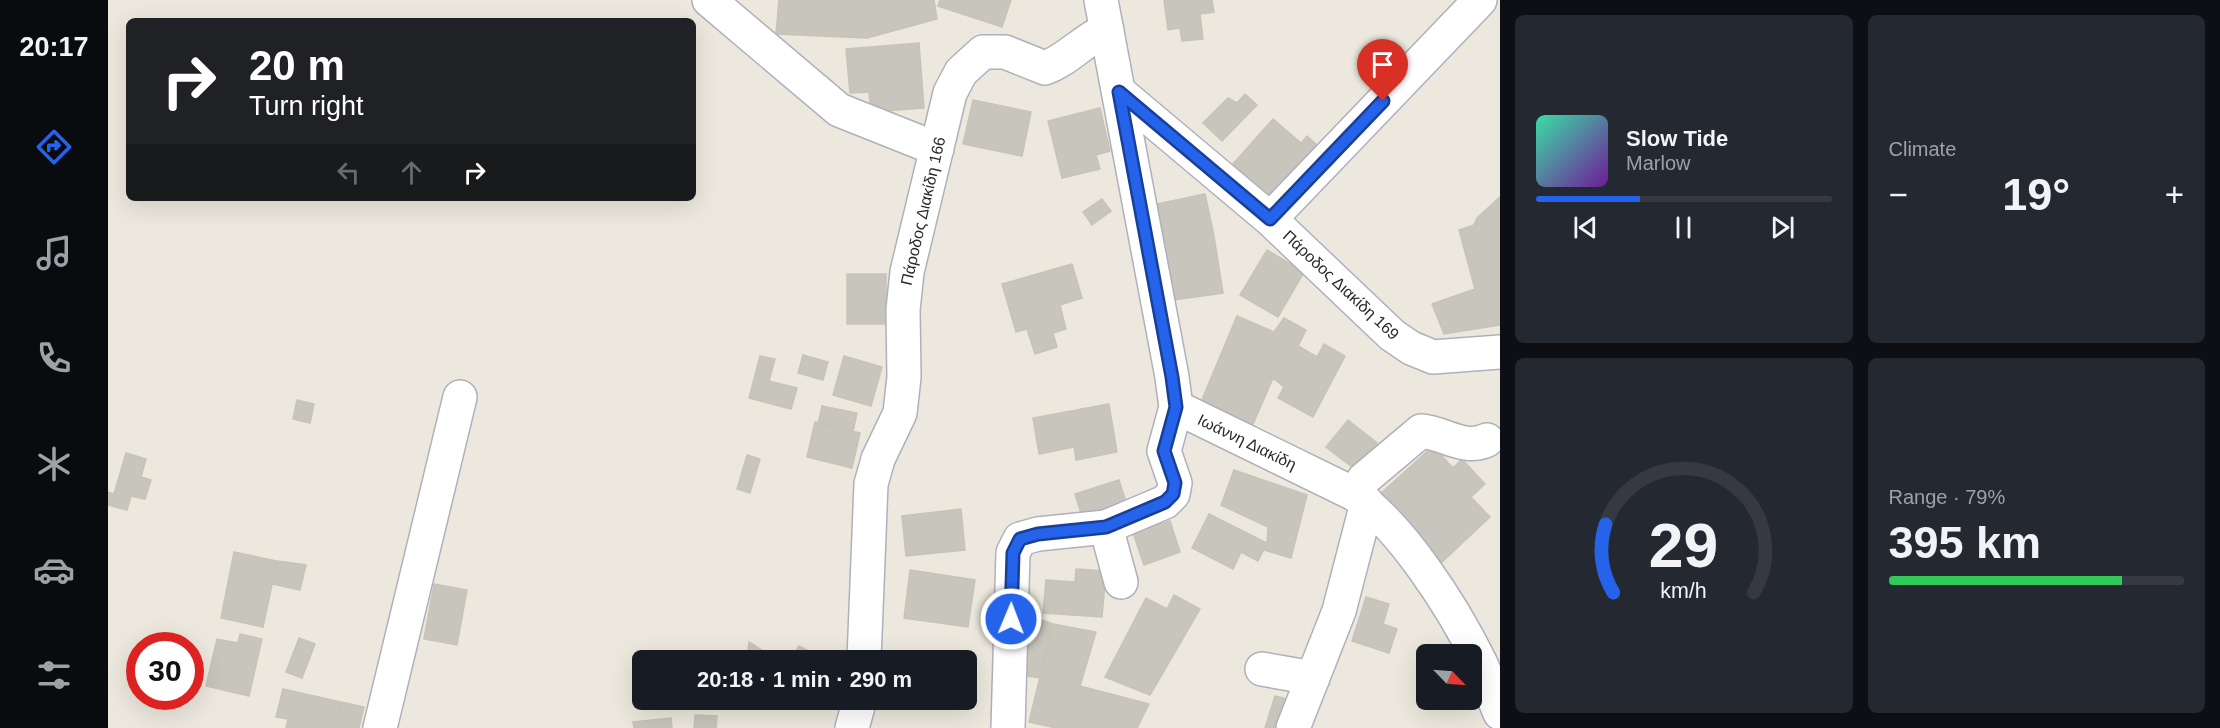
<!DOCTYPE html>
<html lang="en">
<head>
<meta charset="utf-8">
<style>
  body { margin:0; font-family:Helvetica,sans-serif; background:#242831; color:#f1f3f6; height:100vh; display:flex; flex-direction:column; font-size:22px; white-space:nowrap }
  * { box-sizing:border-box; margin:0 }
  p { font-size:20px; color:#9ea1a6 }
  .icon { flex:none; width:33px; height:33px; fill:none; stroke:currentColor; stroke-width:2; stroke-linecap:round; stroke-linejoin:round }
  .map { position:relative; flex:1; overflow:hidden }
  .sheet { display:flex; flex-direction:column; gap:15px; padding:15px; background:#0d0f14; width:720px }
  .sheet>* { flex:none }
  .hud { position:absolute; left:18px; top:18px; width:570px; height:183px; border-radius:9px; box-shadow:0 6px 24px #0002; background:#202124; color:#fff; overflow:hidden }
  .needle { width:39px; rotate:115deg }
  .fabs { position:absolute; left:1308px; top:644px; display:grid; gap:12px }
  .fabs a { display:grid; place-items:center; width:66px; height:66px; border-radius:9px; background:#171b24; box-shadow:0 6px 24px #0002; font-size:30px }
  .speed { position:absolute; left:18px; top:632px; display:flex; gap:12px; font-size:30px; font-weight:700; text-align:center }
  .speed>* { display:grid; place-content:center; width:78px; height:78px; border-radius:50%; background:#171b24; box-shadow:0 6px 24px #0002; line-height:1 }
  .speed .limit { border:9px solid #d22; background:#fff; color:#111 }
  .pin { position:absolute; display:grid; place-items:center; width:51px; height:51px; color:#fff; margin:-62px -26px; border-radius:50% 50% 50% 0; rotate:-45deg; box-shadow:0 0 6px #0007 }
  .pin .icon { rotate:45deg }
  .me { position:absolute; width:66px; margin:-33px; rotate:1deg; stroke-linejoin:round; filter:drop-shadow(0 0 4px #0008) }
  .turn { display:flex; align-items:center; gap:21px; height:126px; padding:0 24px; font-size:27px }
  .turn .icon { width:78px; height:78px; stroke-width:2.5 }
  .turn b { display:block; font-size:42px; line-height:51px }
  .lanes { display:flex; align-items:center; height:57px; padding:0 24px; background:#0003; justify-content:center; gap:30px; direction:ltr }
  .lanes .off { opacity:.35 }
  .big { font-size:45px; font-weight:600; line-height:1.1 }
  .sheet .tile { flex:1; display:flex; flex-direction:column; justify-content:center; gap:9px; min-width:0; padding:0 21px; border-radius:9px; background:#242831 }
  .sheet .dial { align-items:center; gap:0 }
  .dial svg { height:156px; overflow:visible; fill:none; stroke:#363941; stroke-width:7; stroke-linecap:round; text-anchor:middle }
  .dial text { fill:#f1f3f6; stroke:none }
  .song { display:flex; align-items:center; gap:18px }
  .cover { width:72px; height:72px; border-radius:9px; background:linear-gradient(135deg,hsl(160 70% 55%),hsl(280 70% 35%)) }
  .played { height:6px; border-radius:3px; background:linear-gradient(90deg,#2563eb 35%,#363941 35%) }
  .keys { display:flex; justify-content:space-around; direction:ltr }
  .heat { display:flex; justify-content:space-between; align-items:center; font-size:33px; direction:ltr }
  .charge { height:9px; border-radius:4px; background:linear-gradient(90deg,#34c759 79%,#363941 0) }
  .sheet .tiles { flex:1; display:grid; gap:15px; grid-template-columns:repeat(2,1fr) }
  .trip { position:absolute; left:524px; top:650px; width:345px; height:60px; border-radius:9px; background:#171b24; box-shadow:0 6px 24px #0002; font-weight:600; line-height:60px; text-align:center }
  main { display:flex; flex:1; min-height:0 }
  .menu { display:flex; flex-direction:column; width:108px; justify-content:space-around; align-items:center; background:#090b0e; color:#9ea1a6 }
  .menu .icon { width:42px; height:42px }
  .menu .current { color:#2563eb }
  .menu b { font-size:27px; color:#f1f3f6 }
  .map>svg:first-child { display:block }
  .building { fill:#c7c5bc; stroke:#c7c4b6; stroke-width:1.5 }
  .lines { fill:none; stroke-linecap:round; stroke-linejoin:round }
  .minor-casing { stroke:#b0b0bd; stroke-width:36 }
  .minor { stroke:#fff; stroke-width:33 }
  .route-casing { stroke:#184099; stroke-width:15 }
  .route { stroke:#2563eb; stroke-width:10 }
  .labels { text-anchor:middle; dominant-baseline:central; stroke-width:4.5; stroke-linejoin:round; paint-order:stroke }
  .street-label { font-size:16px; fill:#2a2a2a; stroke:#fff }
</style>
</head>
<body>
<main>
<nav class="menu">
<b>20:17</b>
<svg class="icon current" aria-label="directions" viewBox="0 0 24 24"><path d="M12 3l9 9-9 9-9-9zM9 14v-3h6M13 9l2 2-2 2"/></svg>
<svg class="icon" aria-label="music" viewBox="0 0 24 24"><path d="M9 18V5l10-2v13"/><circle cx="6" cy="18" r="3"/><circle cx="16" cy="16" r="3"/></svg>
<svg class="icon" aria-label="phone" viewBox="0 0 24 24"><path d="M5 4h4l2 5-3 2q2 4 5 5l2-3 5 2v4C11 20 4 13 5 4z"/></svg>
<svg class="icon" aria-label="climate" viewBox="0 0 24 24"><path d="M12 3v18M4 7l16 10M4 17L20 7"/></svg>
<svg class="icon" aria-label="car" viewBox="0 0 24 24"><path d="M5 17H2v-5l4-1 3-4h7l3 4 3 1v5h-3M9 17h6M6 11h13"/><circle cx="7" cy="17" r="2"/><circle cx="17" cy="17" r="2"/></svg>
<svg class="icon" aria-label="filters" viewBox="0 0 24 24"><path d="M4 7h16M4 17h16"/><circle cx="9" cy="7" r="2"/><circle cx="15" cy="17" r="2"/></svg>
</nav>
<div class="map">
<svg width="1392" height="728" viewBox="0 0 1392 728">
  <rect width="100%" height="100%" fill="#ece8dd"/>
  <path class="building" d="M 671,0 L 826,0 L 829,19 L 759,38 L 668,34 Z
    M 832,0 L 903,0 L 894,27 L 830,6 Z
    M 1056,0 L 1104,0 L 1106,12 L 1092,14 L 1095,39 L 1074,41 L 1072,28 L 1060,30 Z
    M 811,43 L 816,108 L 763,112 L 761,92 L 742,93 L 738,49 Z
    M 1137,94 L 1149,105 L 1114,141 L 1095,123 L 1120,98 L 1129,103 Z
    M 865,100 L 923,112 L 914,156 L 855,144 Z
    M 992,108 L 1002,151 L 988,155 L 992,169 L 954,178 L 940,121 Z
    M 1165,119 L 1193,143 L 1153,189 L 1125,164 Z
    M 1199,136 L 1217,152 L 1171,204 L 1153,189 Z
    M 1097,194 L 1106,236 L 1058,246 L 1049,204 Z
    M 1392,197 L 1392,325 L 1336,334 L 1324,304 L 1367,289 L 1351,230 L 1366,225 L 1369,218 Z
    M 994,199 L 1003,211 L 984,225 L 975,212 Z
    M 1106,236 L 1115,293 L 1066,300 L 1058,246 Z
    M 1159,250 L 1196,272 L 1170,317 L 1132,295 Z
    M 964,264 L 974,298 L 952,305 L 958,329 L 945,333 L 949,347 L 927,354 L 919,329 L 908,332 L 894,284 Z
    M 739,274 L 778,274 L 778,324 L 739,324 Z
    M 1129,316 L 1166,332 L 1149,371 L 1165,378 L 1142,431 L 1090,409 Z
    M 1176,318 L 1198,330 L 1190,346 L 1209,357 L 1216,344 L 1237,356 L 1205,417 L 1170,398 L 1176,387 L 1165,378 L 1149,371 L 1166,332 Z
    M 695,355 L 720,362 L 715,380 L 690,373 Z
    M 652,356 L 667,359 L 661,381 L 689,388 L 683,409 L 641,398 Z
    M 736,356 L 774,367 L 763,406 L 725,395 Z
    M 189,400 L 206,404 L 202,423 L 185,419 Z
    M 1001,404 L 1009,452 L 968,460 L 966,447 L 931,454 L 925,418 Z
    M 714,406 L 749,413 L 745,431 L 710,424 Z
    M 1240,420 L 1269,443 L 1248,470 L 1218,447 Z
    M 707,422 L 752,433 L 744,468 L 699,457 Z
    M 1325,446 L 1345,468 L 1354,459 L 1377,484 L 1363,497 L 1382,517 L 1332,564 L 1270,496 Z
    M 18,453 L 38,459 L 33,477 L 43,480 L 37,499 L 23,496 L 19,510 L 0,505 L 0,492 L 6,494 Z
    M 639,455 L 652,459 L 642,493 L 629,489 Z
    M 1126,470 L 1199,495 L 1183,558 L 1156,550 L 1159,543 L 1160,527 L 1113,505 Z
    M 1011,480 L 1020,508 L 976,523 L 967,494 Z
    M 853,509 L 857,550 L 798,556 L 794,516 Z
    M 1101,514 L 1159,543 L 1150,561 L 1133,552 L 1125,569 L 1084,548 Z
    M 1062,521 L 1072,552 L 1036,565 L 1025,533 Z
    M 126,552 L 169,561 L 155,627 L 113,618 Z
    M 169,561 L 198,565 L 192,590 L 164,584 Z
    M 968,569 L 998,571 L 994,617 L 935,613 L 938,580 L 967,582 Z
    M 802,570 L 867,580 L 860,627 L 796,618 Z
    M 326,584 L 359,590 L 349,645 L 316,639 Z
    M 1066,595 L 1092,609 L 1042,695 L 997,677 L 1038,598 L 1059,609 Z
    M 1258,597 L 1281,604 L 1275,624 L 1289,629 L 1281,653 L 1244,641 Z
    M 920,615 L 945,624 L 932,678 L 912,675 Z
    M 945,624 L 988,632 L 972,686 L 1041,704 L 1029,728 L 948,728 L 921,722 Z
    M 132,634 L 154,639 L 141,696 L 98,686 L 109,639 L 130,643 Z
    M 191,638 L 207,644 L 194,678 L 178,672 Z
    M 641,642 L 669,660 L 639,660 Z
    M 691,646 L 718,660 L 683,660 Z
    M 175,689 L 233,702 L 227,728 L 178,728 L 180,719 L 168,717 Z
    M 1167,696 L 1179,699 L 1170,728 L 1157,728 Z
    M 797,699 L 832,699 L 831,707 L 797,702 Z
    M 233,702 L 256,707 L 251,728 L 227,728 Z
    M 587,715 L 609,716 L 608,728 L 586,728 Z
    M 563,718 L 564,728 L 526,728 L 525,722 Z"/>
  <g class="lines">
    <g class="minor-casing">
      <path id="minor" d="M 601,0 L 731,110 L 829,149
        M 993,0 L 1064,377 L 1068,407 L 1246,494 C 1294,527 1346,609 1372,662 C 1380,678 1384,696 1392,713
        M 1011,92 L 1162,219 L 1284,335 L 1303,348 L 1325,357 L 1392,352
        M 1162,219 L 1372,0
        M 1246,494 L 1256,479 L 1313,431 C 1337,433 1356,451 1379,440
        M 998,527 L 1013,582
        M 756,660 L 763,484 L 770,459 L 792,413 L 796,377 L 795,310 L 799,272 L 842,93 L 853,72 L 875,52 L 897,52 L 937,68 C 960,60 976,39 999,30
        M 1154,669 L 1205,678
        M 272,728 L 352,397
        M 744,728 L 752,699
        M 900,728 L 905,553 L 912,539 L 930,534 L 998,527 L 1057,502 L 1065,494 L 1067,483 L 1056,451 L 1068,407
        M 1185,728 L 1231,611 L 1259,503"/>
    </g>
    <use href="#minor" class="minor"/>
  </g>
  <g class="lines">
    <g class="route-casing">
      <path id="route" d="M 903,619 L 905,553 L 912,539 L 930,534 L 998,527 L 1057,502 L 1065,494 L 1067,483 L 1056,451 L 1068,407 L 1064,377 L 1011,92 L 1162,219 L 1275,101"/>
    </g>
    <use href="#route" class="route"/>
  </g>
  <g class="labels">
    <g class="street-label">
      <text transform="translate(815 211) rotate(-77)">Πάροδος Διακίδη 166</text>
      <text transform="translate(1233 285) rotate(43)">Πάροδος Διακίδη 169</text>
      <text transform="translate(1139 442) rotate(26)">Ιωάννη Διακίδη</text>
    </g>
  </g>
</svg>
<div class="fabs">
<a><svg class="needle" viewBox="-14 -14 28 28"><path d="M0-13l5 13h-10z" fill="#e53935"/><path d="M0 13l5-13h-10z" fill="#9ea1a6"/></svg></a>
</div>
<div class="speed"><div class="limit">30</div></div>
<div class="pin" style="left:1275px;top:101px;background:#d93025"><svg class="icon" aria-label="arrive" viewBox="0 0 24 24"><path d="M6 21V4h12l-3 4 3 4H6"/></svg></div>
<svg class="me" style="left:903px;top:619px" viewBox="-20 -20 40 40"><circle r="17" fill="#2563eb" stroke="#fff" stroke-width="3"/><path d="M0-11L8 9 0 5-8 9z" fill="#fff"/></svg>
<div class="trip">20:18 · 1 min · 290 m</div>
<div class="hud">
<div class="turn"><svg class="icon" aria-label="right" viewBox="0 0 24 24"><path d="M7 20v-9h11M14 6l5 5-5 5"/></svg><div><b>20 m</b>Turn right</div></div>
<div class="lanes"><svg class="icon off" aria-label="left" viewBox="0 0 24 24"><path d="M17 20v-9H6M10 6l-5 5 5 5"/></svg><svg class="icon off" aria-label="ahead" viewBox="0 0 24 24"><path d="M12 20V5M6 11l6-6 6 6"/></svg><svg class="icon" aria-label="right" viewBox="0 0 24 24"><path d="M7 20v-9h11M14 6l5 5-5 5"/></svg></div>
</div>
</div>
<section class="sheet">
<div class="tiles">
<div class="tile">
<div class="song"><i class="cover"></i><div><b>Slow Tide</b><p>Marlow</p></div></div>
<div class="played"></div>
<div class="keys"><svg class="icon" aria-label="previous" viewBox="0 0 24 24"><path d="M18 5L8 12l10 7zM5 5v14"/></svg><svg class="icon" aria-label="pause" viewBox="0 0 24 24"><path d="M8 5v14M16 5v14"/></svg><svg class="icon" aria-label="next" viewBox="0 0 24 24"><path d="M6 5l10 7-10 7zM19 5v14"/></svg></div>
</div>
<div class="tile"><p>Climate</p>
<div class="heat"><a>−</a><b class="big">19°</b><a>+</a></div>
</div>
<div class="tile dial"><svg viewBox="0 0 100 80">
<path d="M14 69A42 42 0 1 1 86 69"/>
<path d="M14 69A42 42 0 0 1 10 34" stroke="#2563eb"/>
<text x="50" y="56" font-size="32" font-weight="700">29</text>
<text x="50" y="72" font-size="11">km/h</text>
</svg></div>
<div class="tile"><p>Range · 79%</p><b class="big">395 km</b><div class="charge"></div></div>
</div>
</section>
</main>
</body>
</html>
